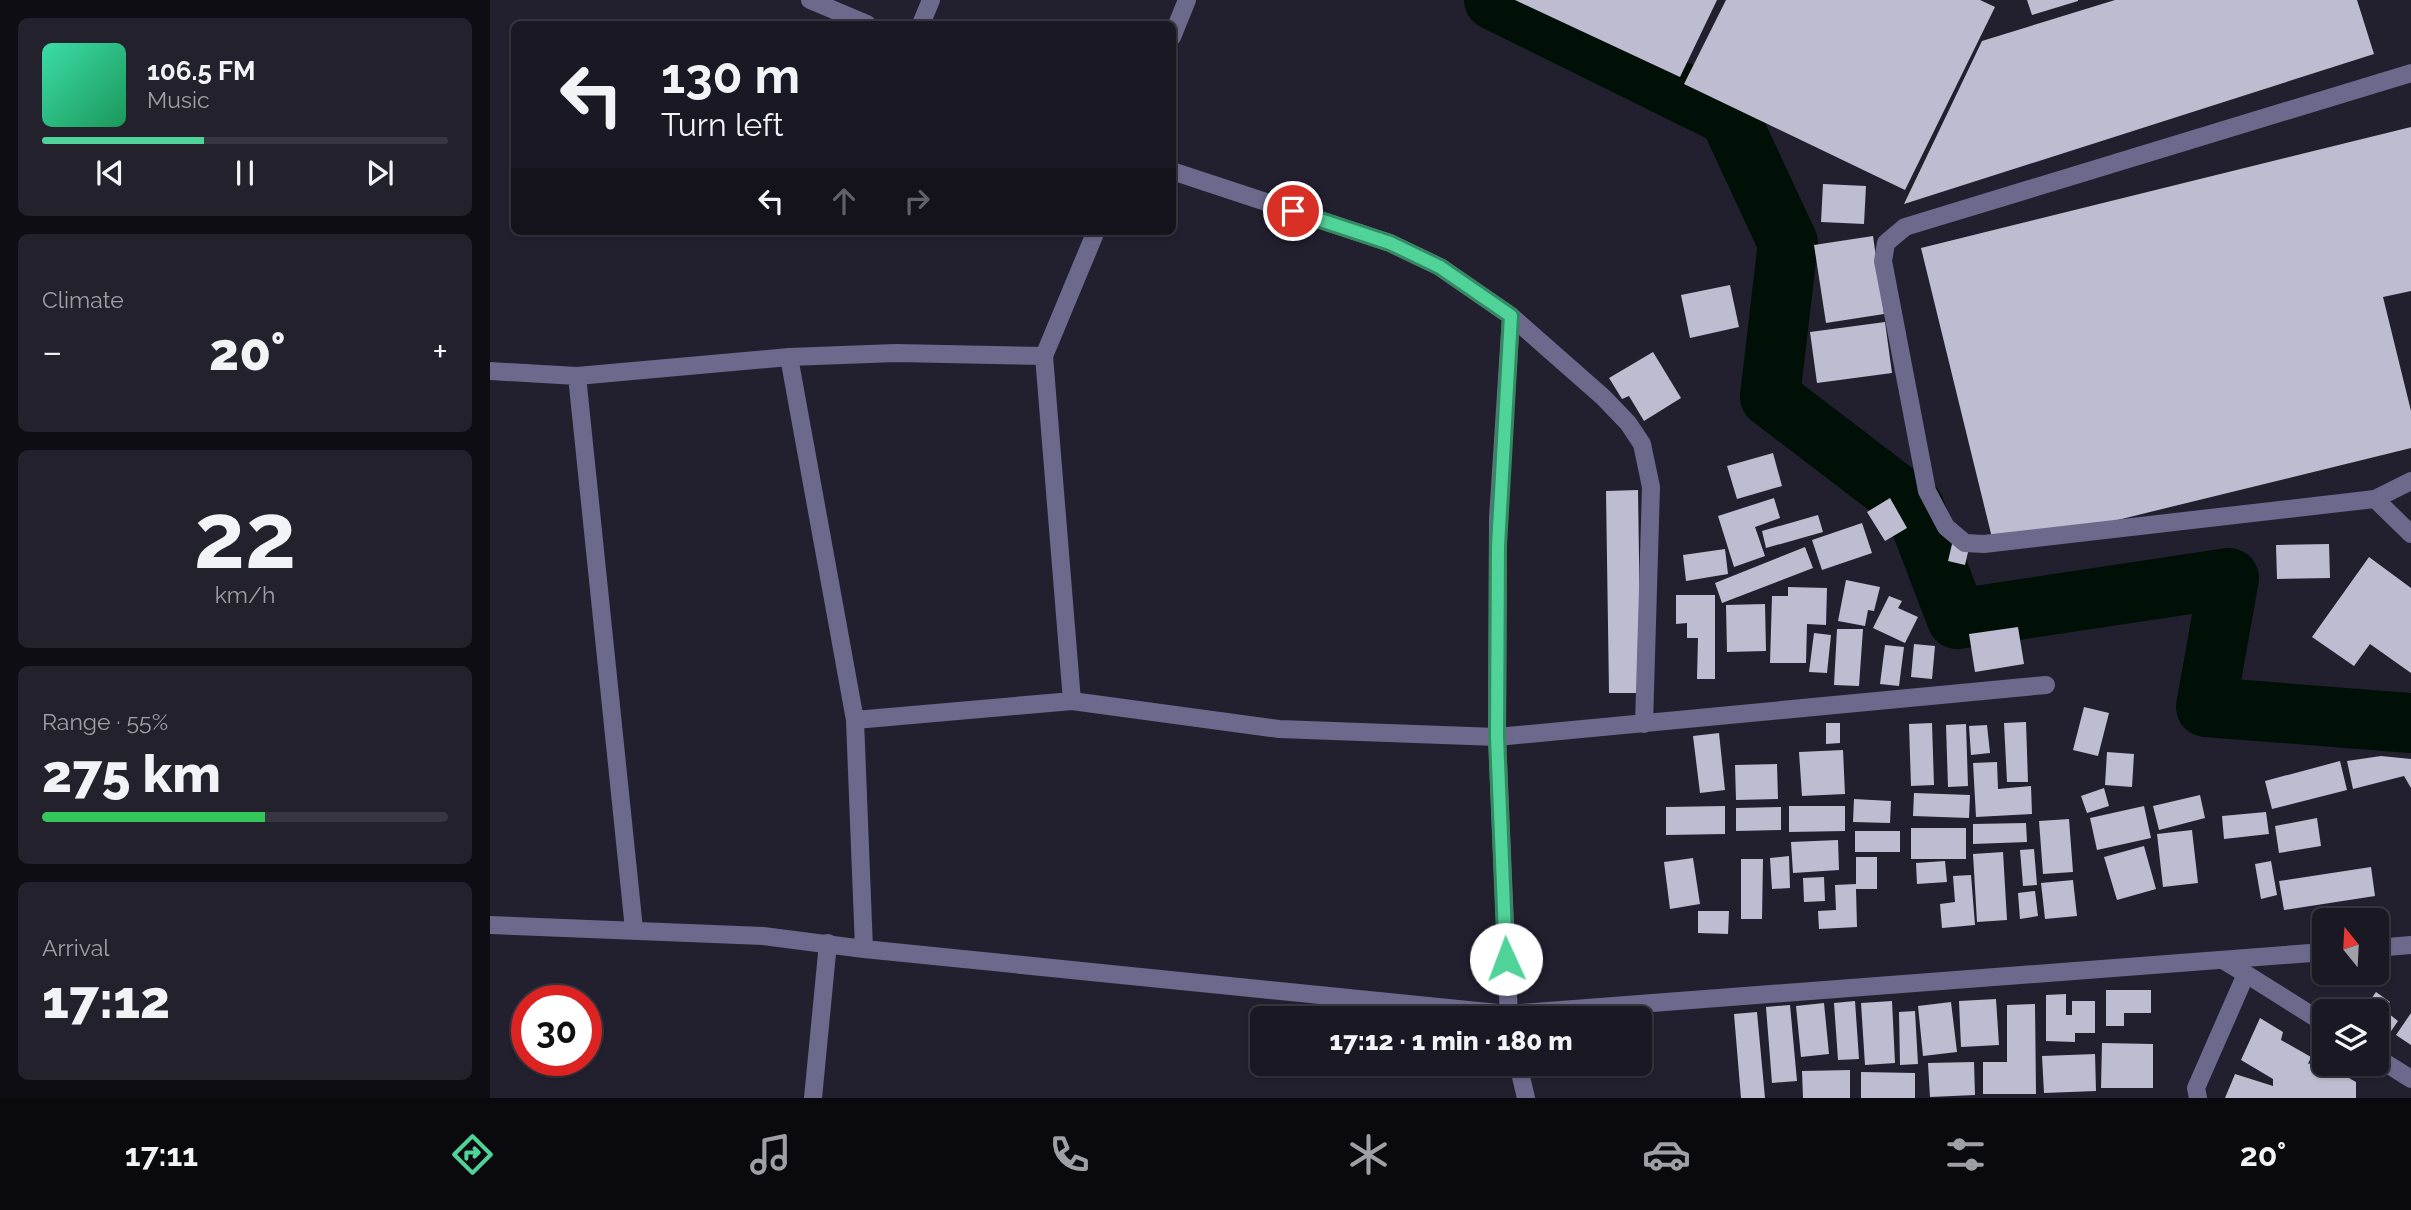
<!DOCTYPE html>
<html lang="en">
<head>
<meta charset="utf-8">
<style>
  body { margin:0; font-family:Raleway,sans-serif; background:#23212b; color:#f1f3f6; height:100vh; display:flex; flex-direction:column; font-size:26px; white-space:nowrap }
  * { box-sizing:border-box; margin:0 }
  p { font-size:23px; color:#9fa0a6 }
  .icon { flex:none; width:38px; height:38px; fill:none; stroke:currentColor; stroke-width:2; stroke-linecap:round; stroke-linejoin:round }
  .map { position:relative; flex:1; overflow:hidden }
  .side { display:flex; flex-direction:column; gap:18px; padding:18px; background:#0e0d13; width:490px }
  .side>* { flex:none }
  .banner { position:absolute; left:21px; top:21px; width:665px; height:214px; border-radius:10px; box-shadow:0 2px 5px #0004,0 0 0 2px #383741; background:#1a1823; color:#f1f3f6; overflow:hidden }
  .needle { width:46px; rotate:342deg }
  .controls { position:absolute; left:1822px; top:908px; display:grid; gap:14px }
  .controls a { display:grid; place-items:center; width:77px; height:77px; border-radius:10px; background:#1a1823; box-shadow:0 2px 5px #0004,0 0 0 2px #383741; font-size:35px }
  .speed { position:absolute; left:21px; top:985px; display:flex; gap:14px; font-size:35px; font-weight:700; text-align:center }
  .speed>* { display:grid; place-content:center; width:91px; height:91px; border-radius:50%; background:#1a1823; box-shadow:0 2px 5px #0004,0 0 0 2px #383741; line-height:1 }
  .speed .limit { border:10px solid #d22; background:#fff; color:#111 }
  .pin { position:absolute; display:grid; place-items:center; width:60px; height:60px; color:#fff; margin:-30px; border:4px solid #fff; border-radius:50%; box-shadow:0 2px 7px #0007 }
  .me { position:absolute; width:77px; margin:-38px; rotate:358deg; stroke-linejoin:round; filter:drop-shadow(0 0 5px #0008) }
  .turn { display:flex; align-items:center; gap:24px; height:147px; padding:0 35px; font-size:32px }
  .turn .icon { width:91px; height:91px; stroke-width:2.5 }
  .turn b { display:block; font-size:49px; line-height:60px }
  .lanes { display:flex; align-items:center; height:66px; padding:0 35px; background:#0003; justify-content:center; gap:35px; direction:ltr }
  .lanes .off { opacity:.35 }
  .big { font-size:52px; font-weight:800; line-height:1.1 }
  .side .widget { flex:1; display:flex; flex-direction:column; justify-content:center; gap:10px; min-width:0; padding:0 24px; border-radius:10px; background:#23212b }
  .side .dial { align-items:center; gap:0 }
  .dial b { font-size:91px; line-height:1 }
  .song { display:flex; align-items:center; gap:21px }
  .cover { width:84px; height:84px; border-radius:10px; background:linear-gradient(135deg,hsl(160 70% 55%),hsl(150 70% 35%)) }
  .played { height:7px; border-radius:4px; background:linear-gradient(90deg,#50d398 40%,#383741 40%) }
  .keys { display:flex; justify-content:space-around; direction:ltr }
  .heat { display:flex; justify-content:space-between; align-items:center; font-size:38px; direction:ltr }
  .charge { height:10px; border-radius:5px; background:linear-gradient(90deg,#34c759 55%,#383741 0) }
  .trip { position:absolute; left:760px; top:1006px; width:402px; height:70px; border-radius:10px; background:#1a1823; box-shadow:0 2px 5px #0004,0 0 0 2px #383741; font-weight:800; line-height:70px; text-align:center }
  .tab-bar { display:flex; height:112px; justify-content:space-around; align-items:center; background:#0a0a0e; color:#9fa0a6 }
  .tab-bar .icon { width:49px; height:49px }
  .tab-bar .current { color:#50d398 }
  .tab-bar b { font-size:32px; color:#f1f3f6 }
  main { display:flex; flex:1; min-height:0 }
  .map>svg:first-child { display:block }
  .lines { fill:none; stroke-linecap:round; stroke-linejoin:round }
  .river { stroke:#001007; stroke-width:60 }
  .building { fill:#bebcd0 }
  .minor { stroke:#6d698d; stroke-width:18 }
  .route-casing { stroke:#348963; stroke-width:18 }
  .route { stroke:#50d398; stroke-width:12 }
</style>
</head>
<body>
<main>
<section class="side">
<div class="widget">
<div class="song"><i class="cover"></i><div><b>106.5 FM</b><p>Music</p></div></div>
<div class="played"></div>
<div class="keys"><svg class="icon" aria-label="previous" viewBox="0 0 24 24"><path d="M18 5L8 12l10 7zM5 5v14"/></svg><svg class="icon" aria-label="pause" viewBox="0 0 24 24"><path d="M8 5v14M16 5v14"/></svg><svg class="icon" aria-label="next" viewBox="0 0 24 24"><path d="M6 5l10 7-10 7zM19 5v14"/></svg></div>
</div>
<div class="widget"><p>Climate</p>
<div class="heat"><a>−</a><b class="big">20°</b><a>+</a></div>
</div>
<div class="widget dial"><b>22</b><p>km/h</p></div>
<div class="widget"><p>Range · 55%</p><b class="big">275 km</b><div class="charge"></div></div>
<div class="widget"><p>Arrival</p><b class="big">17:12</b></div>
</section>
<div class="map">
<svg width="1921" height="1098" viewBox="0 0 1921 1098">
  <rect width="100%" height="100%" fill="#22202f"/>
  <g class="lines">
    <path class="river" d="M 1004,0 L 1239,116 L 1298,243 L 1280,397 L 1424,507 L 1467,619 L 1739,578 L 1716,707 L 1921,723"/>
  </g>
  <path class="building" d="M 1025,0 L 1227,0 L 1190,77 Z
    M 1236,0 L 1490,0 L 1505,7 L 1415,190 L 1194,84 Z
    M 1537,0 L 1588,0 L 1588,1 L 1542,15 Z
    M 1625,0 L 1867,0 L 1884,54 L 1414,204 L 1492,41 Z
    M 1921,127 L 1921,291 L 1893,297 L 1921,411 L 1921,448 L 1505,550 L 1431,248 Z
    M 1333,184 L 1376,186 L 1374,224 L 1331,222 Z
    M 1383,236 L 1394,314 L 1336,323 L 1324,245 Z
    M 1240,285 L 1249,327 L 1200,338 L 1191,295 Z
    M 1395,322 L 1402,373 L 1327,383 L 1320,332 Z
    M 1163,352 L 1191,398 L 1154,421 L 1139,396 L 1132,399 L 1119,378 Z
    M 1283,453 L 1292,486 L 1247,499 L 1237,466 Z
    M 1148,490 L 1151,693 L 1119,693 L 1116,491 Z
    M 1284,498 L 1290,518 L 1265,527 L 1275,556 L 1244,567 L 1228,516 Z
    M 1400,498 L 1417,528 L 1395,541 L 1377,512 Z
    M 1328,515 L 1333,532 L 1276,548 L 1272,531 Z
    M 1372,523 L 1382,553 L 1332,570 L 1322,540 Z
    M 1462,544 L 1479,548 L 1475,565 L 1458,561 Z
    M 1839,544 L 1840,578 L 1787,579 L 1786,545 Z
    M 1315,547 L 1323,568 L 1232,603 L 1225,583 Z
    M 1235,549 L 1238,574 L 1196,581 L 1193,555 Z
    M 1879,557 L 1921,588 L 1921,673 L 1880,644 L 1864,666 L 1822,637 Z
    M 1356,580 L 1390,587 L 1384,611 L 1378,610 L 1375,626 L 1348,621 Z
    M 1298,587 L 1337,588 L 1336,625 L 1317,624 L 1316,663 L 1280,663 L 1282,596 L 1298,596 Z
    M 1186,595 L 1225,595 L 1225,679 L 1207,679 L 1208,638 L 1197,638 L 1197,623 L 1186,624 Z
    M 1399,596 L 1412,601 L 1408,608 L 1428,617 L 1415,643 L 1383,628 Z
    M 1275,604 L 1276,651 L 1237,652 L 1236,605 Z
    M 1528,627 L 1534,664 L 1485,672 L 1479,634 Z
    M 1347,629 L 1373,629 L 1369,686 L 1344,685 Z
    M 1324,633 L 1341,635 L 1337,673 L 1319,672 Z
    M 1424,644 L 1445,646 L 1442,679 L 1421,677 Z
    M 1395,645 L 1414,647 L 1409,686 L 1390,684 Z
    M 1594,707 L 1619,713 L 1608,756 L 1583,750 Z
    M 1536,722 L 1538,782 L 1517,782 L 1514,723 Z
    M 1336,723 L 1350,723 L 1350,743 L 1336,744 Z
    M 1442,723 L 1444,785 L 1421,786 L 1419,724 Z
    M 1476,724 L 1478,786 L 1458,787 L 1456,725 Z
    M 1497,725 L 1500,753 L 1481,755 L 1479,726 Z
    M 1229,733 L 1235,790 L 1210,793 L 1203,736 Z
    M 1353,750 L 1355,794 L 1312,796 L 1309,752 Z
    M 1617,752 L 1644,754 L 1642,787 L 1615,785 Z
    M 1891,756 L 1921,759 L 1921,788 L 1914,776 L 1863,789 L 1857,761 Z
    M 1850,761 L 1857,790 L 1782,809 L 1775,781 Z
    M 1507,762 L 1508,789 L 1541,786 L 1542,814 L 1486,817 L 1483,763 Z
    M 1287,764 L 1288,799 L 1246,800 L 1245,765 Z
    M 1614,788 L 1619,806 L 1597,813 L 1591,796 Z
    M 1424,793 L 1480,795 L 1479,818 L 1423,816 Z
    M 1710,795 L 1715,818 L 1669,830 L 1663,806 Z
    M 1364,799 L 1401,801 L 1400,823 L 1363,822 Z
    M 1235,806 L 1235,834 L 1176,835 L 1176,807 Z
    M 1299,806 L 1355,806 L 1355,831 L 1299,832 Z
    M 1654,806 L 1661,838 L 1607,850 L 1600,818 Z
    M 1291,807 L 1291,830 L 1246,831 L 1246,808 Z
    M 1776,812 L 1779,834 L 1734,839 L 1732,816 Z
    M 1827,818 L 1831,846 L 1789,853 L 1785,826 Z
    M 1579,819 L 1583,872 L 1553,874 L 1549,821 Z
    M 1536,823 L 1537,842 L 1483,844 L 1483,824 Z
    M 1421,828 L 1476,828 L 1476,859 L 1421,859 Z
    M 1702,830 L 1708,883 L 1673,887 L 1667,834 Z
    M 1365,831 L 1410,831 L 1410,852 L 1365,852 Z
    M 1348,840 L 1349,870 L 1303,873 L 1301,842 Z
    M 1654,846 L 1666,889 L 1627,900 L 1614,857 Z
    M 1544,849 L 1547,885 L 1533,886 L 1530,850 Z
    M 1513,852 L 1517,920 L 1487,922 L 1483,854 Z
    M 1299,856 L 1300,888 L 1282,889 L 1280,858 Z
    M 1366,857 L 1387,857 L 1387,889 L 1366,889 L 1367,927 L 1329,929 L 1328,911 L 1346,910 L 1345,885 L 1366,884 Z
    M 1203,858 L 1210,904 L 1180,909 L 1174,862 Z
    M 1251,859 L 1273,859 L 1272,919 L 1251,919 Z
    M 1455,861 L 1457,882 L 1427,884 L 1426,863 Z
    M 1781,861 L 1787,895 L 1771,899 L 1765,864 Z
    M 1881,867 L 1885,896 L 1794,910 L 1789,881 Z
    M 1481,875 L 1485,925 L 1452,928 L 1450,904 L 1465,902 L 1463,876 Z
    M 1334,877 L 1335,901 L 1314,902 L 1313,878 Z
    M 1583,880 L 1587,916 L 1555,919 L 1551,883 Z
    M 1545,891 L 1548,916 L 1530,919 L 1528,893 Z
    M 1208,911 L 1239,911 L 1238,934 L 1208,933 Z
    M 1616,990 L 1661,990 L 1661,1013 L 1634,1013 L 1634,1026 L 1616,1026 Z
    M 1886,992 L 1900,1002 L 1894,1010 L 1908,1021 L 1893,1043 L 1886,1039 L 1886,1012 L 1872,1012 Z
    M 1576,994 L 1576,1015 L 1582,1015 L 1582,1001 L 1605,1001 L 1605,1033 L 1585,1033 L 1585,1042 L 1556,1041 L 1556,995 Z
    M 1506,999 L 1509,1045 L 1471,1047 L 1469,1001 Z
    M 1365,1001 L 1369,1059 L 1348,1060 L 1344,1003 Z
    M 1402,1001 L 1405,1063 L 1375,1065 L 1371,1003 Z
    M 1461,1002 L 1467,1052 L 1433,1056 L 1428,1006 Z
    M 1334,1003 L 1339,1054 L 1311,1057 L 1306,1006 Z
    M 1545,1004 L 1546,1094 L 1493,1094 L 1493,1062 L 1517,1062 L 1517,1005 Z
    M 1300,1005 L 1307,1081 L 1282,1083 L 1276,1007 Z
    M 1425,1011 L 1428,1064 L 1410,1065 L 1409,1012 Z
    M 1267,1012 L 1275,1098 L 1251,1098 L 1244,1014 Z
    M 1921,1013 L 1921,1045 L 1906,1035 Z
    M 1770,1018 L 1793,1032 L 1791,1040 L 1821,1057 L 1818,1064 L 1829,1061 L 1866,1082 L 1866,1098 L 1735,1098 L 1745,1074 L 1783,1086 L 1783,1079 L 1751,1060 Z
    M 1612,1043 L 1663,1044 L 1663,1088 L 1611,1088 Z
    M 1605,1054 L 1606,1091 L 1554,1093 L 1552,1056 Z
    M 1484,1062 L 1485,1095 L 1440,1097 L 1438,1063 Z
    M 1360,1070 L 1360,1098 L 1313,1098 L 1312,1071 Z
    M 1371,1072 L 1425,1073 L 1425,1098 L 1371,1098 Z"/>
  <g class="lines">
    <path class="minor" d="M 320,0 L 377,24
      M 431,24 L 441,0
      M 682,37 L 697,0
      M 1921,73 L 1415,227 L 1396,243 L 1393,261 L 1437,491 L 1456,527 L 1475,543 L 1494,544 L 1885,499 L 1921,481
      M 682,171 L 900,243 L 950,267 L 1021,316 L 1113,397 L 1138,423 L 1152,444 L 1161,487 L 1154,724
      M 606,231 L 554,356 L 582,701 L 789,729 L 1007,737 L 1556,685
      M 299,357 L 365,720 L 374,949
      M 0,371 L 87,376 L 299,357 L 406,353 L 554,356
      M 87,376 L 144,929
      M 1885,499 L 1921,534
      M 365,720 L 582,701
      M 0,925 L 273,936 L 374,949 L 1018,1014 L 1834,952
      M 1886,948 L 1921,945
      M 1756,974 L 1834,1023
      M 1019,1018 L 1007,737 L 1008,518 L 1021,316
      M 1886,1057 L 1921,1079
      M 1028,1064 L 1036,1098
      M 323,1098 L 338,943
      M 1708,1098 L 1706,1088 L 1756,974 L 1733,960"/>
  </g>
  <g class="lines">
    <g class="route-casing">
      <path id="route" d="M 803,211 L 900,243 L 950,267 L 1021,316 L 1008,546 L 1007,737 L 1016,959"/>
    </g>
    <use href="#route" class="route"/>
  </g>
</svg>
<div class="controls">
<a><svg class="needle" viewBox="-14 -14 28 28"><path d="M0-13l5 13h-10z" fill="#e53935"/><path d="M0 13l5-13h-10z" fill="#9fa0a6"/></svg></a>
<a><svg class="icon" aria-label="layers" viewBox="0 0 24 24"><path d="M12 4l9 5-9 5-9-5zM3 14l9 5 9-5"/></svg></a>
</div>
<div class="speed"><div class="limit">30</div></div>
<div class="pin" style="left:803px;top:211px;background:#d93025"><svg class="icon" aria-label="arrive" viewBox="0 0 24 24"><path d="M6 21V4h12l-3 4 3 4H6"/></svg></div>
<svg class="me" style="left:1016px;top:959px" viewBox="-20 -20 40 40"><circle r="19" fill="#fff"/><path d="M0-13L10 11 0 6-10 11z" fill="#50d398"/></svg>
<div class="trip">17:12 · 1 min · 180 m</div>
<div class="banner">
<div class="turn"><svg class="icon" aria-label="left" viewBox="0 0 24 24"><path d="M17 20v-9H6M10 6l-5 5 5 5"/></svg><div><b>130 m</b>Turn left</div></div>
<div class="lanes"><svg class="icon" aria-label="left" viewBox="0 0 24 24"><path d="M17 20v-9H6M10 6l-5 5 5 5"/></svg><svg class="icon off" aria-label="ahead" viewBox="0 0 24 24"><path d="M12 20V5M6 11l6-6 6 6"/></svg><svg class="icon off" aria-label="right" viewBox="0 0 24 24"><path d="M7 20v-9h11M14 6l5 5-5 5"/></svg></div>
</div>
</div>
</main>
<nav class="tab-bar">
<b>17:11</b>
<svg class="icon current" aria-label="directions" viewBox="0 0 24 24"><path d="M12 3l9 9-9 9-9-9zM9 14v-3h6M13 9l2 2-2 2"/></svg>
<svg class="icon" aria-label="music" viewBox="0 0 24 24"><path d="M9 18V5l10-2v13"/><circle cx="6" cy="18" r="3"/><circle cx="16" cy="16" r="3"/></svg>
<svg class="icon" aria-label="phone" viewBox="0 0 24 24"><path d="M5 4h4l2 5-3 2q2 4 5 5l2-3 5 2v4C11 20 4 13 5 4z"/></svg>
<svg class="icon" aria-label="climate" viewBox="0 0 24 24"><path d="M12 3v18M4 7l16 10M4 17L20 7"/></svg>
<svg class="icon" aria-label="car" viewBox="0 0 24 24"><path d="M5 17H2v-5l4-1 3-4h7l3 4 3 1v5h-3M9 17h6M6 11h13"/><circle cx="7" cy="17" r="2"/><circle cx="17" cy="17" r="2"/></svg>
<svg class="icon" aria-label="filters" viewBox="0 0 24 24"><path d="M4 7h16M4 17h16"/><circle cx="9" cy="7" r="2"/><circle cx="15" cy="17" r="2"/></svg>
<b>20°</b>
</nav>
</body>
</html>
